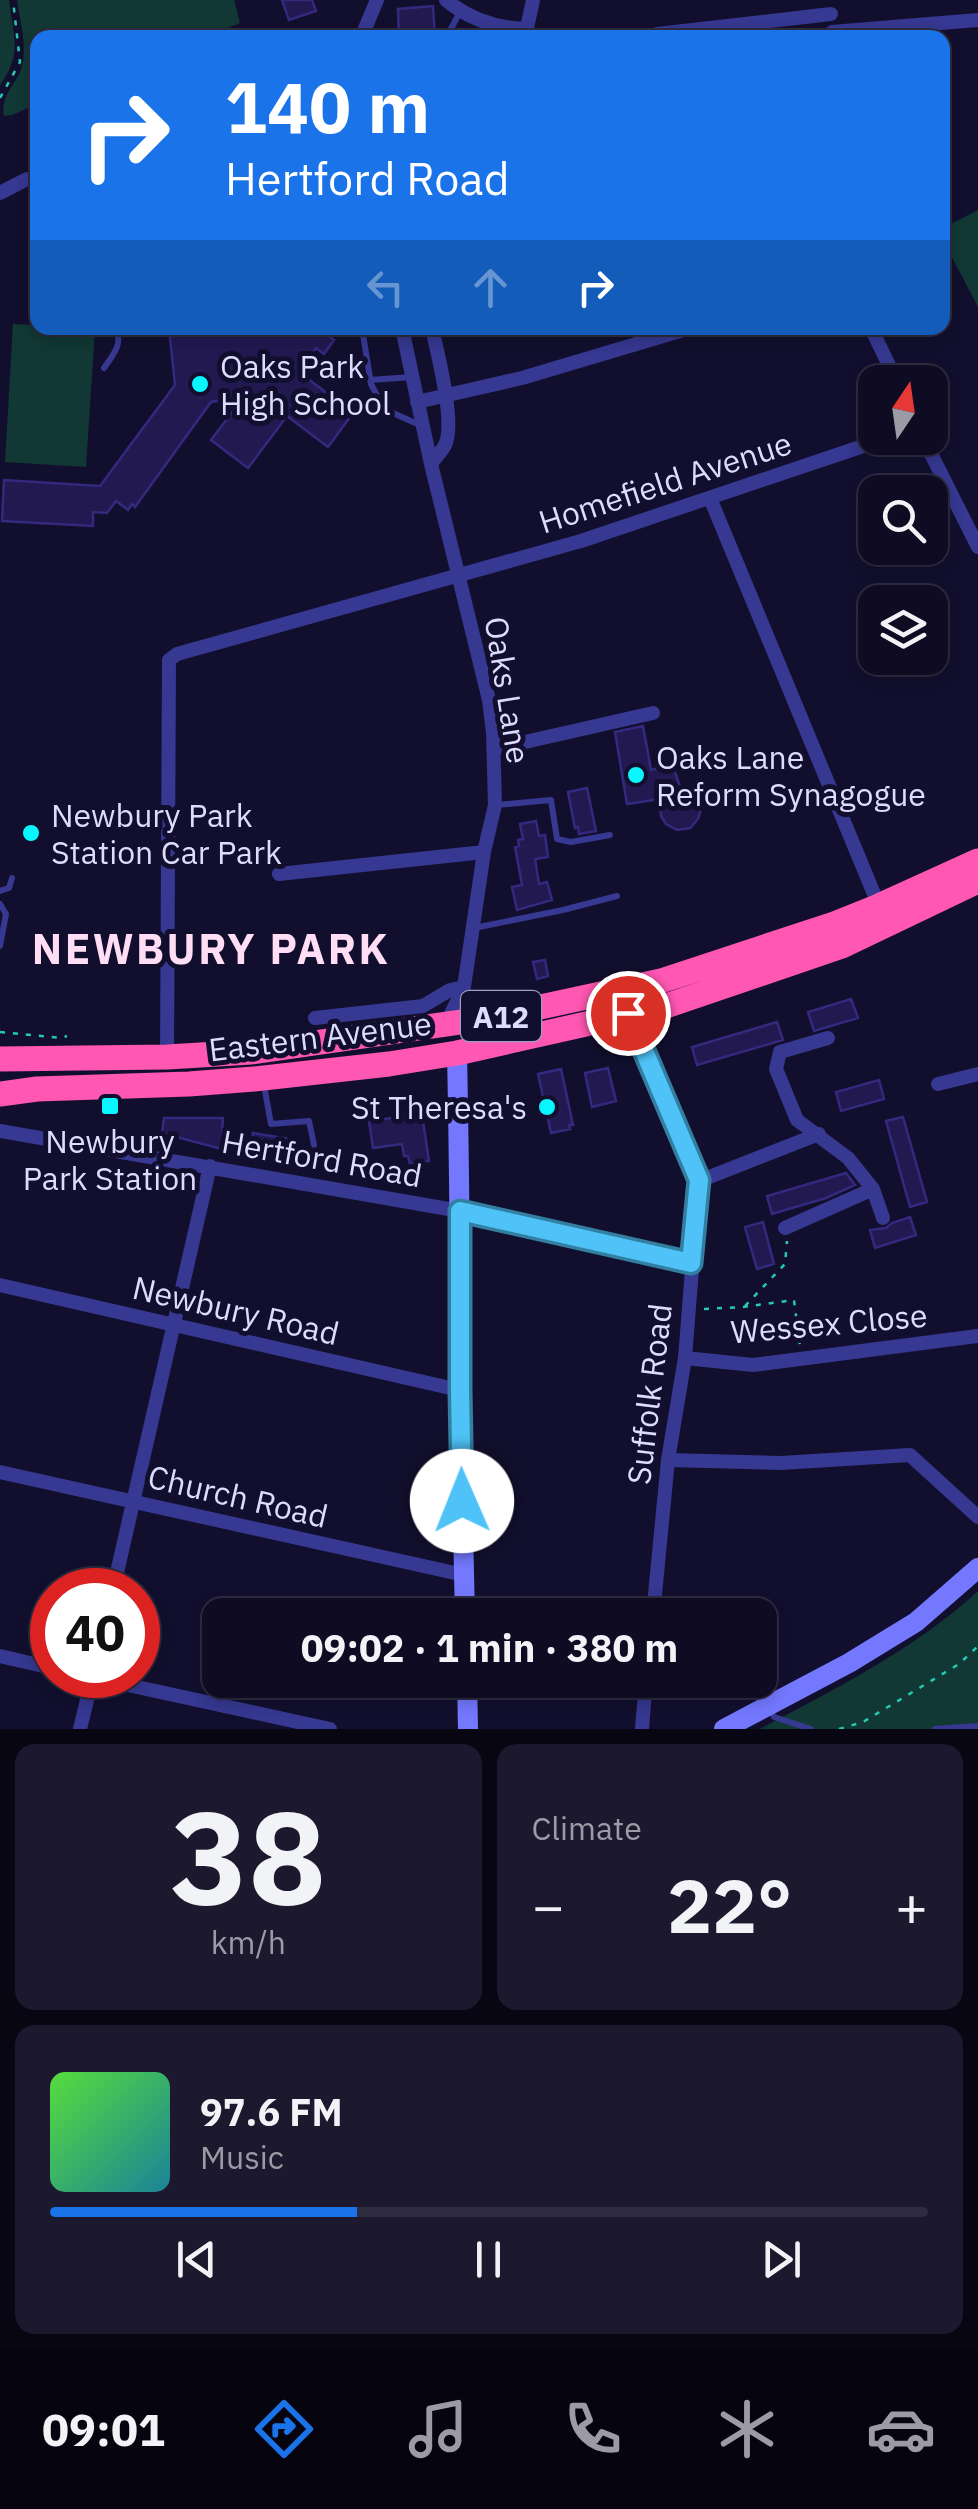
<!DOCTYPE html>
<html lang="en">
<head>
<meta charset="utf-8">
<style>
  body { margin:0; font-family:"IBM Plex Sans",sans-serif; background:#1c192f; color:#f1f3f6; height:100vh; display:flex; flex-direction:column; font-size:38px; white-space:nowrap }
  * { box-sizing:border-box; margin:0 }
  p { font-size:32px; color:#9b9ba5 }
  .icon { flex:none; width:55px; height:55px; fill:none; stroke:currentColor; stroke-width:2; stroke-linecap:round; stroke-linejoin:round }
  .map { position:relative; height:1729px; overflow:hidden }
  .drawer { display:flex; flex-direction:column; gap:15px; padding:15px; background:#080613; flex:1 }
  .drawer>* { flex:none }
  .guide { position:absolute; left:30px; top:30px; width:920px; height:305px; border-radius:20px; box-shadow:0 5px 15px #0003,0 0 0 2px #2e2b40; background:#1a73e8; color:#fff; overflow:hidden }
  .needle { width:65px; rotate:13deg }
  .controls { position:absolute; left:858px; top:365px; display:grid; gap:20px }
  .controls a { display:grid; place-items:center; width:90px; height:90px; border-radius:20px; background:#0e0b22; box-shadow:0 5px 15px #0003,0 0 0 2px #2e2b40; font-size:50px }
  .speed { position:absolute; left:30px; top:1568px; display:flex; gap:20px; font-size:50px; font-weight:700; text-align:center }
  .speed>* { display:grid; place-content:center; width:130px; height:130px; border-radius:50%; background:#0e0b22; box-shadow:0 5px 15px #0003,0 0 0 2px #2e2b40; line-height:1 }
  .speed .limit { border:15px solid #d22; background:#fff; color:#111 }
  .pin { position:absolute; display:grid; place-items:center; width:85px; height:85px; color:#fff; margin:-42px; border:5px solid #fff; border-radius:50%; box-shadow:0 2px 10px #0007 }
  .me { position:absolute; width:110px; margin:-55px; rotate:359deg; stroke-linejoin:round; filter:drop-shadow(0 0 8px #0008) }
  .turn { display:flex; align-items:center; gap:35px; height:210px; padding:0 30px; font-size:45px }
  .turn .icon { width:130px; height:130px; stroke-width:2.5 }
  .turn b { display:block; font-size:70px; line-height:85px }
  .lanes { display:flex; align-items:center; height:95px; padding:0 30px; background:#0003; justify-content:center; gap:50px; direction:ltr }
  .lanes .off { opacity:.35 }
  .big { font-size:75px; font-weight:700; line-height:1.1 }
  .drawer .card { flex:1; display:flex; flex-direction:column; justify-content:center; gap:15px; min-width:0; padding:0 35px; border-radius:20px; background:#1c192f }
  .drawer .dial { align-items:center; gap:0 }
  .dial b { font-size:130px; line-height:1 }
  .song { display:flex; align-items:center; gap:30px }
  .cover { width:120px; height:120px; border-radius:15px; background:linear-gradient(135deg,hsl(110 70% 55%),hsl(190 70% 35%)) }
  .played { height:10px; border-radius:5px; background:linear-gradient(90deg,#1a73e8 35%,#2e2b40 35%) }
  .keys { display:flex; justify-content:space-around; direction:ltr }
  .heat { display:flex; justify-content:space-between; align-items:center; font-size:55px; direction:ltr }
  .drawer .tiles { flex:1; display:grid; gap:15px; grid-template-columns:1fr 1fr }
  .card:last-child { grid-column:span 2 }
  .trip { position:absolute; left:202px; top:1598px; width:575px; height:100px; border-radius:20px; background:#0e0b22; box-shadow:0 5px 15px #0003,0 0 0 2px #2e2b40; font-weight:700; line-height:100px; text-align:center }
  .menu { display:flex; height:160px; justify-content:space-around; align-items:center; background:#06040e; color:#9b9ba5 }
  .menu .icon { width:70px; height:70px }
  .menu .current { color:#1a73e8 }
  .menu b { font-size:45px; color:#f1f3f6 }
  .map>svg:first-child { display:block }
  .green { fill:#113834 }
  .building { fill:#211950; stroke:#34297f; stroke-width:2.5 }
  .lines { fill:none; stroke-linecap:round; stroke-linejoin:round }
  .path { stroke:#25cab5; stroke-width:2.5; stroke-dasharray:5 8; stroke-linecap:butt }
  .lane { stroke:#363891; stroke-width:6 }
  .street { stroke:#363891; stroke-width:14 }
  .secondary { stroke:#7378ff; stroke-width:20 }
  .highway { stroke:#ff57b2; stroke-width:25 }
  .route-casing { stroke:#337fa1; stroke-width:25 }
  .route { stroke:#4fc3f7; stroke-width:18 }
  .poi-dot { fill:#08f7ff; stroke:#120f2e; stroke-width:4 }
  .labels { text-anchor:middle; dominant-baseline:central; stroke-width:10; stroke-linejoin:round; paint-order:stroke }
  .shield { fill:#120f2e; stroke:#a09ec0; stroke-width:2.5 }
  .shield-label { font-size:30px; font-weight:bold; fill:#dddcff }
  .poi-label { font-size:32px; fill:#dddcff; stroke:#120f2e; text-anchor:start }
  .street-label { font-size:32px; fill:#dddcff; stroke:#120f2e }
  .district-label { font-size:42px; font-weight:bold; letter-spacing:2.5px; fill:#ffdef5; stroke:#120f2e }
</style>
</head>
<body>
<div class="map">
<svg width="978" height="1729" viewBox="0 0 978 1729">
  <rect width="100%" height="100%" fill="#120f2e"/>
  <path class="green" d="M 0,0 L 9,0 C 13,35 23,54 0,85 Z
    M 17,0 L 234,0 L 240,23 L 205,37 L 38,38 L 37,104 L 12,115 L 4,116 C 0,98 13,87 20,72 C 29,51 20,22 17,0 Z
    M 978,210 L 978,307 L 942,238 L 943,228 Z
    M 13,324 L 37,325 L 38,328 L 95,329 L 86,467 L 5,462 Z
    M 978,1591 L 978,1729 L 760,1729 C 836,1688 914,1650 978,1591 Z"/>
  <path class="building" d="M 282,0 L 312,0 L 316,11 L 289,20 Z
    M 433,6 L 435,38 L 399,38 L 398,9 Z
    M 169,328 L 331,328 L 326,334 L 334,340 L 324,354 L 316,348 L 299,372 L 353,413 L 328,447 L 287,416 L 248,468 L 211,440 L 244,397 L 211,402 L 135,507 L 132,504 L 128,510 L 116,501 L 107,513 L 93,512 L 93,526 L 2,521 L 4,480 L 100,486 L 175,385 Z
    M 643,726 L 651,770 L 672,764 L 681,789 L 689,790 L 697,796 L 701,809 L 698,819 L 690,828 L 677,830 L 666,824 L 661,816 L 660,799 L 627,804 L 615,732 Z
    M 587,788 L 596,831 L 579,834 L 578,827 L 575,828 L 568,792 Z
    M 536,821 L 539,836 L 545,835 L 548,857 L 535,859 L 539,884 L 547,882 L 552,900 L 517,910 L 512,887 L 522,885 L 515,847 L 519,846 L 518,840 L 523,839 L 520,824 Z
    M 545,960 L 548,976 L 537,979 L 533,962 Z
    M 851,999 L 858,1018 L 814,1031 L 808,1012 Z
    M 777,1022 L 783,1040 L 697,1065 L 692,1047 Z
    M 608,1068 L 616,1101 L 592,1107 L 585,1073 Z
    M 561,1069 L 573,1125 L 569,1125 L 570,1129 L 551,1133 L 538,1074 Z
    M 879,1080 L 884,1099 L 841,1111 L 836,1092 Z
    M 422,1114 L 429,1161 L 410,1164 L 408,1156 L 404,1156 L 402,1144 L 373,1148 L 369,1121 Z
    M 903,1117 L 927,1202 L 910,1207 L 886,1121 Z
    M 164,1118 L 223,1118 L 221,1149 L 162,1133 Z
    M 253,1133 L 290,1139 L 286,1159 L 250,1152 Z
    M 846,1173 L 855,1185 L 826,1198 L 772,1214 L 767,1196 Z
    M 910,1217 L 916,1235 L 875,1248 L 870,1230 L 886,1228 L 892,1223 Z
    M 763,1222 L 774,1264 L 757,1269 L 745,1227 Z"/>
  <g class="lines">
    <path class="path" d="M 0,98 L 20,62 L 13,0
      M 0,1032 L 61,1038 L 67,1036
      M 745,1306 L 785,1264 L 787,1241
      M 704,1309 L 743,1307 L 794,1300 L 800,1347
      M 839,1729 L 863,1722 L 959,1664 L 978,1646"/>
    <path class="lane" d="M 446,38 L 460,12
      M 362,328 L 371,384 L 384,409 L 422,426
      M 104,368 C 113,355 124,343 115,328
      M 370,380 L 412,377
      M 497,805 L 551,800 L 557,839 L 571,842 L 610,835
      M 0,891 L 9,888 L 12,878
      M 0,904 L 6,914 L 0,946
      M 474,928 L 563,910 L 617,896
      M 264,1085 L 271,1124 L 309,1121 L 314,1145
      M 769,1708 L 774,1717 L 811,1729
      M 935,1729 L 978,1726"/>
    <path class="street" d="M 446,0 C 469,19 496,28 525,29
      M 832,32 L 978,20
      M 525,37 L 533,0
      M 361,38 L 377,0
      M 654,38 L 657,34 L 831,14
      M 0,193 L 27,179
      M 402,328 L 431,464 L 489,700 L 493,733 L 495,805 L 484,852 L 464,987 L 446,1024
      M 871,328 L 897,382
      M 417,402 L 522,378 L 690,328
      M 923,438 L 978,547
      M 431,464 C 435,458 442,451 445,445 C 456,423 437,352 432,328
      M 710,498 L 879,906
      M 494,749 L 653,713
      M 279,874 L 484,852
      M 628,1013 L 699,1181 L 685,1358 L 668,1460 L 653,1615
      M 315,1018 L 423,1006 L 450,990 L 464,987
      M 828,1038 L 780,1052 L 776,1069 L 797,1120 L 848,1158 L 873,1189 L 883,1218
      M 167,1057 L 169,660 L 177,654 L 581,541 L 887,438
      M 938,1084 L 978,1074
      M 0,1131 L 460,1211 L 691,1263
      M 699,1181 L 819,1134
      M 785,1228 L 873,1189
      M 0,1285 L 459,1390
      M 685,1358 L 753,1365 L 978,1336
      M 668,1460 L 781,1463 L 910,1455 L 978,1517
      M 0,1472 L 464,1575
      M 113,1590 L 210,1166
      M 0,1656 L 52,1668
      M 82,1675 L 330,1729
      M 80,1729 L 93,1675
      M 642,1729 L 646,1680"/>
    <path class="secondary" d="M 457,1053 C 461,1240 460,1427 465,1615
      M 467,1680 L 468,1729
      M 724,1729 L 849,1663 L 916,1622 L 978,1568"/>
    <path class="highway" d="M 0,1059 L 167,1057 L 251,1052 L 489,1018 L 661,981 L 834,924 L 879,906 L 978,861
      M 0,1094 L 37,1089 L 189,1084 L 254,1079 L 389,1064 L 457,1053 L 666,1006 L 842,946 L 978,881"/>
  </g>
  <g class="lines">
    <g class="route-casing">
      <path id="route" d="M 462,1501 L 460,1390 L 460,1211 L 691,1263 L 699,1180 L 628,1013"/>
    </g>
    <use href="#route" class="route"/>
  </g>
  <g class="poi-dot">
    <circle cx="200" cy="384" r="10"/>
    <circle cx="636" cy="775" r="10"/>
    <circle cx="31" cy="833" r="10"/>
    <rect x="100" y="1096" width="20" height="20" rx="5"/>
    <circle cx="547" cy="1107" r="10"/>
  </g>
  <g class="labels">
    <rect class="shield" x="461" y="991" width="80" height="50" rx="8"/>
    <g class="shield-label">
      <text x="501" y="1016">A12</text>
    </g>
    <g class="poi-label">
      <text x="220" y="366">Oaks Park<tspan x="220" dy="37">High School</tspan></text>
      <text x="656" y="757">Oaks Lane<tspan x="656" dy="37">Reform Synagogue</tspan></text>
      <text x="51" y="815">Newbury Park<tspan x="51" dy="37">Station Car Park</tspan></text>
      <text x="527" y="1107" text-anchor="end">St Theresa's</text>
      <text x="110" y="1141" text-anchor="middle">Newbury<tspan x="110" dy="37">Park Station</tspan></text>
    </g>
    <g class="street-label">
      <text transform="translate(665 482) rotate(-18)">Homefield Avenue</text>
      <text transform="translate(508 690) rotate(81)">Oaks Lane</text>
      <text transform="translate(320 1036) rotate(-7)">Eastern Avenue</text>
      <text transform="translate(322 1158) rotate(10)">Hertford Road</text>
      <text transform="translate(236 1310) rotate(13)">Newbury Road</text>
      <text transform="translate(829 1323) rotate(-5)">Wessex Close</text>
      <text transform="translate(649 1394) rotate(-83)">Suffolk Road</text>
      <text transform="translate(238 1496) rotate(13)">Church Road</text>
    </g>
    <g class="district-label">
      <text x="211" y="948">NEWBURY PARK</text>
    </g>
  </g>
</svg>
<div class="controls">
<a><svg class="needle" viewBox="-14 -14 28 28"><path d="M0-13l5 13h-10z" fill="#e53935"/><path d="M0 13l5-13h-10z" fill="#9b9ba5"/></svg></a>
<a><svg class="icon" aria-label="search" viewBox="0 0 24 24"><circle cx="10" cy="10" r="6"/><path d="M15 15l6 6"/></svg></a>
<a><svg class="icon" aria-label="layers" viewBox="0 0 24 24"><path d="M12 4l9 5-9 5-9-5zM3 14l9 5 9-5"/></svg></a>
</div>
<div class="speed"><div class="limit">40</div></div>
<div class="pin" style="left:628px;top:1013px;background:#d93025"><svg class="icon" aria-label="arrive" viewBox="0 0 24 24"><path d="M6 21V4h12l-3 4 3 4H6"/></svg></div>
<svg class="me" style="left:462px;top:1501px" viewBox="-20 -20 40 40"><circle r="19" fill="#fff"/><path d="M0-13L10 11 0 6-10 11z" fill="#4fc3f7"/></svg>
<div class="trip">09:02 · 1 min · 380 m</div>
<div class="guide">
<div class="turn"><svg class="icon" aria-label="right" viewBox="0 0 24 24"><path d="M7 20v-9h11M14 6l5 5-5 5"/></svg><div><b>140 m</b>Hertford Road</div></div>
<div class="lanes"><svg class="icon off" aria-label="left" viewBox="0 0 24 24"><path d="M17 20v-9H6M10 6l-5 5 5 5"/></svg><svg class="icon off" aria-label="ahead" viewBox="0 0 24 24"><path d="M12 20V5M6 11l6-6 6 6"/></svg><svg class="icon" aria-label="right" viewBox="0 0 24 24"><path d="M7 20v-9h11M14 6l5 5-5 5"/></svg></div>
</div>
</div>
<section class="drawer">
<div class="tiles">
<div class="card dial"><b>38</b><p>km/h</p></div>
<div class="card"><p>Climate</p>
<div class="heat"><a>−</a><b class="big">22°</b><a>+</a></div>
</div>
<div class="card">
<div class="song"><i class="cover"></i><div><b>97.6 FM</b><p>Music</p></div></div>
<div class="played"></div>
<div class="keys"><svg class="icon" aria-label="previous" viewBox="0 0 24 24"><path d="M18 5L8 12l10 7zM5 5v14"/></svg><svg class="icon" aria-label="pause" viewBox="0 0 24 24"><path d="M8 5v14M16 5v14"/></svg><svg class="icon" aria-label="next" viewBox="0 0 24 24"><path d="M6 5l10 7-10 7zM19 5v14"/></svg></div>
</div>
</div>
</section>
<nav class="menu">
<b>09:01</b>
<svg class="icon current" aria-label="directions" viewBox="0 0 24 24"><path d="M12 3l9 9-9 9-9-9zM9 14v-3h6M13 9l2 2-2 2"/></svg>
<svg class="icon" aria-label="music" viewBox="0 0 24 24"><path d="M9 18V5l10-2v13"/><circle cx="6" cy="18" r="3"/><circle cx="16" cy="16" r="3"/></svg>
<svg class="icon" aria-label="phone" viewBox="0 0 24 24"><path d="M5 4h4l2 5-3 2q2 4 5 5l2-3 5 2v4C11 20 4 13 5 4z"/></svg>
<svg class="icon" aria-label="climate" viewBox="0 0 24 24"><path d="M12 3v18M4 7l16 10M4 17L20 7"/></svg>
<svg class="icon" aria-label="car" viewBox="0 0 24 24"><path d="M5 17H2v-5l4-1 3-4h7l3 4 3 1v5h-3M9 17h6M6 11h13"/><circle cx="7" cy="17" r="2"/><circle cx="17" cy="17" r="2"/></svg>
</nav>
</body>
</html>
